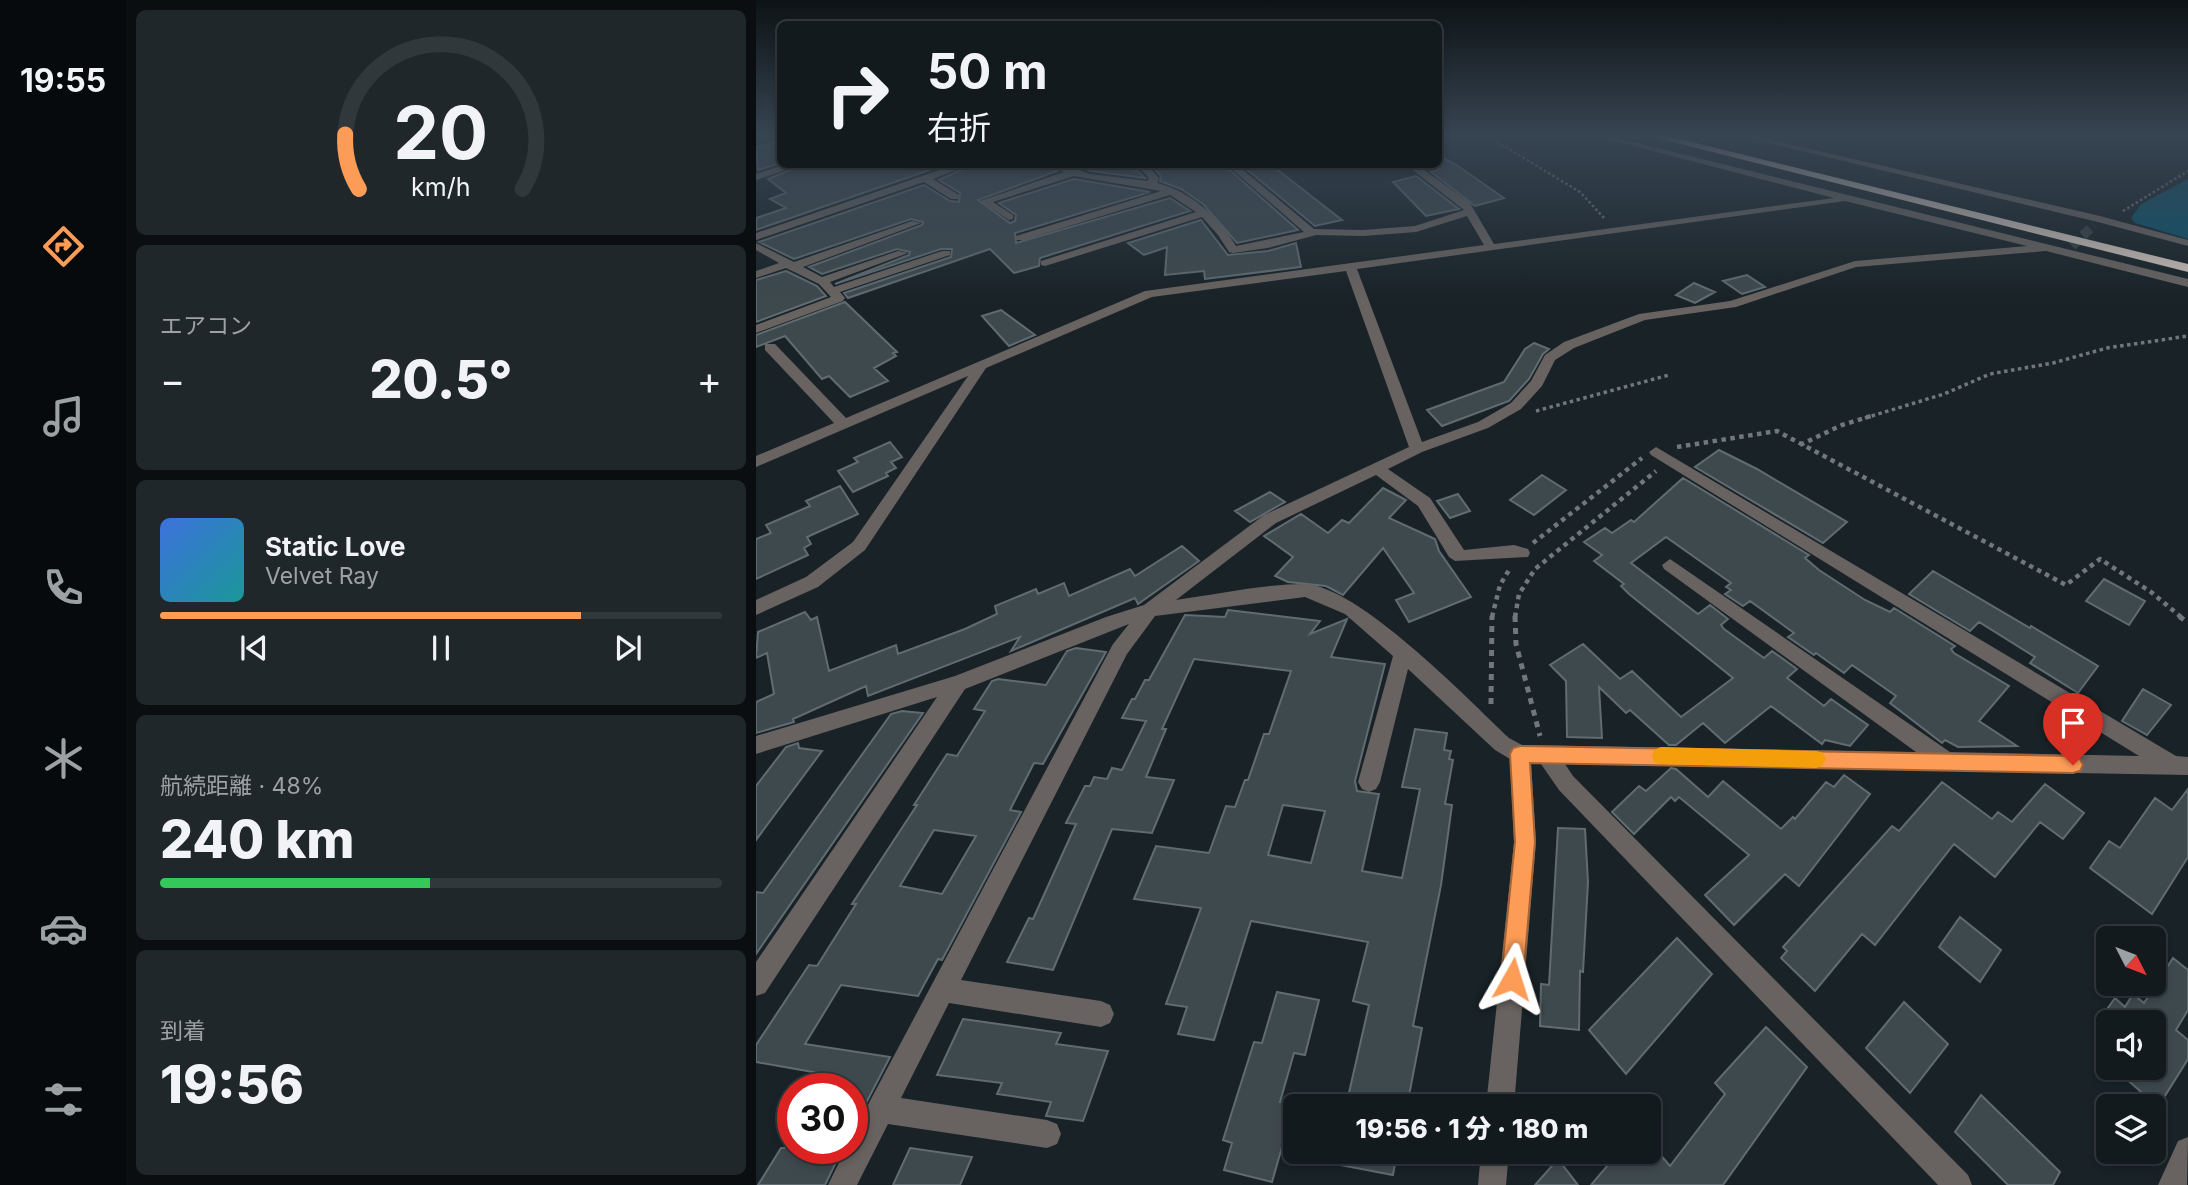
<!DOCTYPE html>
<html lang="ja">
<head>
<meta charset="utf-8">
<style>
  body { margin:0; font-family:Inter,"Noto Sans JP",sans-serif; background:#1f272a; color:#f1f3f6; height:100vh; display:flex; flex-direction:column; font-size:26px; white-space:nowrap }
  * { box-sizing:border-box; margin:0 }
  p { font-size:23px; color:#9ca1a4 }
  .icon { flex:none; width:38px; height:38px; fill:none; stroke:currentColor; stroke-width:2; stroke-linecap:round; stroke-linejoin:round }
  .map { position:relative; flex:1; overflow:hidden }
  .drawer { display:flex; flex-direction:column; gap:10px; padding:10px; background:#0a0e10; width:630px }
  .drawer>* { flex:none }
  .top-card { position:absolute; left:21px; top:21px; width:665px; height:147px; border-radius:10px; box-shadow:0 4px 10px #0003,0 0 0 2px #31383b; background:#121a1d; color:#f1f3f6; overflow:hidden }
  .needle { width:46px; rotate:132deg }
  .controls { position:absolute; left:1340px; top:926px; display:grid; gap:14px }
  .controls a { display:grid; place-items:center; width:70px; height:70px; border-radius:10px; background:#121a1d; box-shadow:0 4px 10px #0003,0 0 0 2px #31383b; font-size:35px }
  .speed { position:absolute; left:21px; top:1073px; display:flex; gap:14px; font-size:35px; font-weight:700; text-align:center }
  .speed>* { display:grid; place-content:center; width:91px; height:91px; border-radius:50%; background:#121a1d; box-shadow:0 4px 10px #0003,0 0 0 2px #31383b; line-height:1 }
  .speed .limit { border:10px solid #d22; background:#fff; color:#111 }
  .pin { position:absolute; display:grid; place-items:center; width:60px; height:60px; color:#fff; margin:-72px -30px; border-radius:50% 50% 50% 0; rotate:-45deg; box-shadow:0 0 7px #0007 }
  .pin .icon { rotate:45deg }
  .me { position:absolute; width:77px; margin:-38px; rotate:6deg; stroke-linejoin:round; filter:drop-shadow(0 0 5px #0008) }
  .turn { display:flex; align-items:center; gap:24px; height:147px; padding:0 35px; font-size:32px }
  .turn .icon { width:91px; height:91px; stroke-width:2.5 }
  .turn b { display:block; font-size:49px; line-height:60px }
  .big { font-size:52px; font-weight:800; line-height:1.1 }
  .drawer .tile { flex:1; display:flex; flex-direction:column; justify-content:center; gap:10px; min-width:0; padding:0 24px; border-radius:10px; background:#1f272a }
  .drawer .dial { align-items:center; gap:0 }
  .dial svg { height:182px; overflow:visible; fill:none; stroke:#31383b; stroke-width:7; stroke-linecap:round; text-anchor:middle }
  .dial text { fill:#f1f3f6; stroke:none }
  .song { display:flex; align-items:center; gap:21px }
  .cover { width:84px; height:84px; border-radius:10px; background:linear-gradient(135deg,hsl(220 70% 55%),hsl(180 70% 35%)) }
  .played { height:7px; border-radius:4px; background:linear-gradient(90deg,#fd9c56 75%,#31383b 75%) }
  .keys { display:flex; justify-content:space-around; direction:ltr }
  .heat { display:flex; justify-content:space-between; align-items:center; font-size:38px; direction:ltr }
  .charge { height:10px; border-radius:5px; background:linear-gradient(90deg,#34c759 48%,#31383b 0) }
  .trip { position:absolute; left:527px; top:1094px; width:378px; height:70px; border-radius:10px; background:#121a1d; box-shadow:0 4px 10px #0003,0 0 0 2px #31383b; font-weight:800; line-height:70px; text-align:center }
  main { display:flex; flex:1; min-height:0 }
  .tab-bar { display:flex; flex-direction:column; width:126px; justify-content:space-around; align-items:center; background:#070a0c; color:#9ca1a4 }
  .tab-bar .icon { width:49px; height:49px }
  .tab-bar .active { color:#fd9c56 }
  .tab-bar b { font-size:32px; color:#f1f3f6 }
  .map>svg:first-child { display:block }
  .forest { fill:#0b546d }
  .building { fill:#3e494e; stroke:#606c72; stroke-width:2; fill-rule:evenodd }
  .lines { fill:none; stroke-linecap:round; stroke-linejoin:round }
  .minor-tunnel { stroke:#364044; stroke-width:10; stroke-dasharray:10 5; stroke-linecap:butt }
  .path-far3 { stroke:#70787c; stroke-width:2.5; stroke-dasharray:2.5 2.5; stroke-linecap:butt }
  .path-far2 { stroke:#70787c; stroke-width:3.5; stroke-dasharray:3.5 3.5; stroke-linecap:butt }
  .path-far1 { stroke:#70787c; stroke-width:4.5; stroke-dasharray:4.5 4.5; stroke-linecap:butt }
  .path { stroke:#70787c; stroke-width:5; stroke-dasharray:6 6; stroke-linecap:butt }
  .minor { fill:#686360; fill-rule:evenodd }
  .motorway { fill:#ccc1b9; fill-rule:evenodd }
  .route { fill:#fd9c56; stroke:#a46538; stroke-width:2 }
  .slow { fill:#f59e0b }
</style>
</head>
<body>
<main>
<nav class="tab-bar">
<b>19:55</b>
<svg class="icon active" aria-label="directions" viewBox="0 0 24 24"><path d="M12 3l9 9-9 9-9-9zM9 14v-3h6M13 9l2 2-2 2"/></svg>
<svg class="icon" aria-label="music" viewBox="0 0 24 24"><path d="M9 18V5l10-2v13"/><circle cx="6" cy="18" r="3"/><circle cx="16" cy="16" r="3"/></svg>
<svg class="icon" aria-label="phone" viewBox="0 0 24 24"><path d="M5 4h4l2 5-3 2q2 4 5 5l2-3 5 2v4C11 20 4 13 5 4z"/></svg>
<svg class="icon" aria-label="climate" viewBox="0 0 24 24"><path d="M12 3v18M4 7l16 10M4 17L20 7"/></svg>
<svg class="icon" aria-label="car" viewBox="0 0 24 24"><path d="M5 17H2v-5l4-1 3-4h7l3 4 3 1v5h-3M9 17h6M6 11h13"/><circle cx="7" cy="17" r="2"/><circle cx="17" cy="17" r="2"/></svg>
<svg class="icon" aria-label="filters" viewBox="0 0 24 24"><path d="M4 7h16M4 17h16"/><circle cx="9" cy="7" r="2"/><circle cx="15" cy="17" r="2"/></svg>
</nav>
<section class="drawer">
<div class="tile dial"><svg viewBox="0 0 100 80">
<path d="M14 69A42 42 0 1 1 86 69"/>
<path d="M14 69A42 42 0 0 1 8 45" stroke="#fd9c56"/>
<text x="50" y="56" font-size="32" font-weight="700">20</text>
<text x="50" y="72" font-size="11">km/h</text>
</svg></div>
<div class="tile"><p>エアコン</p>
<div class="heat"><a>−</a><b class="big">20.5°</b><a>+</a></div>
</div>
<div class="tile">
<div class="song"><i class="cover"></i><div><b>Static Love</b><p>Velvet Ray</p></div></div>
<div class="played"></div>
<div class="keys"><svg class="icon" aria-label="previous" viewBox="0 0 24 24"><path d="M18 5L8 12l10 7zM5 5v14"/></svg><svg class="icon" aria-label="pause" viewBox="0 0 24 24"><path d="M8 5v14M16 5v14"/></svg><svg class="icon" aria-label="next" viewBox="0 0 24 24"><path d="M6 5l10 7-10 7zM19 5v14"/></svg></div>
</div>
<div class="tile"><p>航続距離 · 48%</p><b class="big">240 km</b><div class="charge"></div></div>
<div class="tile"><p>到着</p><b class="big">19:56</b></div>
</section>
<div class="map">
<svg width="1432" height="1185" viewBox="0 0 1432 1185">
  <rect width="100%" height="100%" fill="#182227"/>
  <path class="forest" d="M 1432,179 L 1432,239 L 1379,223 L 1375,218 L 1385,204 Z"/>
  <path class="building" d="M 24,141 L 24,163 L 2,170 L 0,147 Z
    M 682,156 L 699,164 L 748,198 L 719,206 L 675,172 L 682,170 Z
    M 49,164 L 191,164 L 0,230 L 0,218 L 30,208 L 14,199 L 30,193 L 12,179 Z
    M 218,164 L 290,164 L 301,171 L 222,200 L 254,223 L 259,221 L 260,215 L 243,203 L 318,179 L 394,192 L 259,233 L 260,243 L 414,198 L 434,211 L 284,258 L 283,266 L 258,273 L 234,249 L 92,298 L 88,293 L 195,257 L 196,249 L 185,249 L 79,284 L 153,255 L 154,252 L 141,249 L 66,274 L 53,267 L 166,225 L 167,222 L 155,219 L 38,259 L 3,242 L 168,185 L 194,201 L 203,202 L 204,193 L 183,180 Z
    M 315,164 L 374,164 L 389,178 L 335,171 Z
    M 407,164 L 428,164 L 433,169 L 461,164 L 475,171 L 542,230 L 481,243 L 447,204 L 425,189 L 404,181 L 405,176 L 397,167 Z
    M 501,164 L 514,164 L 586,220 L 559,226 L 489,168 Z
    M 660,176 L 703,209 L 670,216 L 637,182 Z
    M 445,220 L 472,255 L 512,251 L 540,243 L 545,267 L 449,279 L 448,271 L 409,275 L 411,247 L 388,255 L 372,243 Z
    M 30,271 L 61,286 L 70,296 L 0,322 L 0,280 Z
    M 991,275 L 1009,287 L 986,294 L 967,281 Z
    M 938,283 L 959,292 L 939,303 L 920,295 Z
    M 89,302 L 141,352 L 137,353 L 140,356 L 118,368 L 132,381 L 94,397 L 73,376 L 66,379 L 29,336 L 0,347 L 0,335 Z
    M 245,310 L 279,335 L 253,346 L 226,316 Z
    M 778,343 L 793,349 L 787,354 L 773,379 L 753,401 L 686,426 L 671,410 L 748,382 L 769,349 Z
    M 134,442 L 146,457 L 135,462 L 140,468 L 130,473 L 132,476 L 97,492 L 82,471 L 102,462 L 98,458 Z
    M 963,450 L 1001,469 L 1091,522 L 1067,543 L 939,467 Z
    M 786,475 L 810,490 L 778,515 L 754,500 Z
    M 927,478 L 1053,555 L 1049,558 L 1063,570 L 1109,600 L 1134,612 L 1138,608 L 1199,646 L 1195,649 L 1198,653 L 1253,686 L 1223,721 L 1261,746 L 1202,747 L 1189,740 L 1186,743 L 1134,703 L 1140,696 L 1096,665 L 1088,673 L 1060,653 L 1058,655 L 1032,637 L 1038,633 L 994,601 L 987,606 L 969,594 L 975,590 L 970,587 L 975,583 L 910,537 L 875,563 L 942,614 L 954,605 L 972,619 L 965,625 L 968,629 L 1008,658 L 1016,651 L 1041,669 L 1031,678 L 1068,706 L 1075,699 L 1112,725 L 1094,746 L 1069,740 L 1066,744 L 1015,706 L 969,743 L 947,723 L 920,745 L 913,745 L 874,710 L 870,713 L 843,687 L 846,738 L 811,737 L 810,681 L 794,665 L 827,644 L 864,679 L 876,671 L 925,717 L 977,678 L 873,594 L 865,586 L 868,584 L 838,561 L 846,555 L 828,542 L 849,528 L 856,533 L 875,520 L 878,522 Z
    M 84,486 L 102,514 L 51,537 L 55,544 L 48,548 L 52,555 L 0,579 L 0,539 L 15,533 L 10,525 L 54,506 L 50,501 Z
    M 627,488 L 650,500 L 633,518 L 679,539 L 683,551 L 715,597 L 653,622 L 640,600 L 658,593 L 627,548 L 587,595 L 570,586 L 532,582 L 519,576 L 537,557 L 508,536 L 545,514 L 572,533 L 586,520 L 593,523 Z
    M 514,492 L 529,502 L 494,522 L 479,511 Z
    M 702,494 L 714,511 L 694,518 L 681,501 Z
    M 426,546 L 443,561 L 382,604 L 379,598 L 255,651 L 264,637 L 112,696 L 110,686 L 37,719 L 38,722 L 0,733 L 0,702 L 18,694 L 11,653 L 0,658 L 2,632 L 49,612 L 55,620 L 61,617 L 73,671 L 140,645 L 142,654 L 209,629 L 241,614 L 239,606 L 280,589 L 282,594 L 308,583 L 313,596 L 374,569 L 379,576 Z
    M 1177,571 L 1274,628 L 1275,626 L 1342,666 L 1322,693 L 1274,663 L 1279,657 L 1223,622 L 1214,631 L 1153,594 Z
    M 1348,579 L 1389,601 L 1373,625 L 1330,601 Z
    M 472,610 L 564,621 L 554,634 L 591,619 L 575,657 L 629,664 L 599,781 L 601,791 L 623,794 L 606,871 L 646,878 L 664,789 L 646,787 L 659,729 L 691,733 L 688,750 L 695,751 L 693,759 L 697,760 L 689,804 L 696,805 L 685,885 L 657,1026 L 666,1028 L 651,1106 L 590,1106 L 613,1005 L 597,1001 L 612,942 L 495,921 L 458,1040 L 422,1034 L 431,1007 L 410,1004 L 445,908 L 378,899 L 400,846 L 453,853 L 470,806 L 479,807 L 489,780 L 492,780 L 508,734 L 513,734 L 535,671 L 438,659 L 406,729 L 410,729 L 390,777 L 418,780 L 396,833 L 356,829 L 297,970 L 251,962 L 273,918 L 277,919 L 320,824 L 310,823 L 329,786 L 334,786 L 338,777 L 351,779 L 356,768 L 366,770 L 390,721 L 366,718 L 376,699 L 379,699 L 389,680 L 393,680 L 429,615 L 469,617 ZM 527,805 L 569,811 L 555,863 L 512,855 Z
    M 320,648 L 350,652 L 287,764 L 278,763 L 254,810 L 265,812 L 186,960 L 182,959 L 162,996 L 85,985 L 49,1044 L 134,1057 L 96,1130 L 96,1088 L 60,1088 L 68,1074 L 0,1062 L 0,1045 L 53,965 L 61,966 L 100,904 L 96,904 L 161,805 L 158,805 L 191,754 L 201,756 L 229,711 L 218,709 L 236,681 L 242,679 L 290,685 L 311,651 ZM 178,830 L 220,836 L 186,894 L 144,886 Z
    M 1387,689 L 1415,705 L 1391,735 L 1366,721 Z
    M 146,711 L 167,713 L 0,954 L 0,892 L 7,893 L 135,714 Z
    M 42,743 L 43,748 L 66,751 L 0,840 L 0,786 L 30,747 Z
    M 915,768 L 920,769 L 952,797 L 967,781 L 1025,829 L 1037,817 L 1039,819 L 1070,782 L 1078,787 L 1088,775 L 1114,794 L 1043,886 L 1029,874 L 978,925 L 949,895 L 993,855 L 923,797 L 919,801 L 915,797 L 878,834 L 856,812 L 883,786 L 890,791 Z
    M 1186,782 L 1236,819 L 1242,812 L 1256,822 L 1289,784 L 1328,813 L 1307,839 L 1284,822 L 1239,877 L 1198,844 L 1119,945 L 1106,934 L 1059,991 L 1025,958 L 1031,951 L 1027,947 L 1136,826 L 1143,831 Z
    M 1432,789 L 1432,857 L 1396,914 L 1334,868 L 1353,841 L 1364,848 L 1399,798 L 1416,810 Z
    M 802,828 L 829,829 L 832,882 L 827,972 L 824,971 L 823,1030 L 784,1026 L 785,984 L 793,985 Z
    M 1204,917 L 1245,950 L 1224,982 L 1183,947 Z
    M 921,938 L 956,974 L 870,1074 L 833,1030 Z
    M 1417,958 L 1432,970 L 1432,1010 L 1420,1030 L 1432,1040 L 1432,1059 L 1402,1107 L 1358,1068 L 1398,1068 L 1398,1022 L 1342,1022 L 1359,998 L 1369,1007 L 1377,994 L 1388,1003 Z
    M 521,992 L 563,1000 L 549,1055 L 538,1053 L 524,1102 L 538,1105 L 516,1182 L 468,1170 L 476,1143 L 467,1140 L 498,1042 L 506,1043 Z
    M 1148,1002 L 1192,1044 L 1154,1093 L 1110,1048 Z
    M 207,1019 L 305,1033 L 300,1044 L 352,1051 L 327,1121 L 290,1116 L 295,1102 L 241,1094 L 246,1083 L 181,1075 Z
    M 1010,1027 L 1051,1067 L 967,1185 L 835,1185 L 863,1152 L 902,1152 L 914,1166 L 969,1094 L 959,1083 Z
    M 1225,1095 L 1304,1172 L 1297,1185 L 1252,1185 L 1199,1132 Z
    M 25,1148 L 87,1148 L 69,1185 L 2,1185 Z
    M 154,1148 L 216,1157 L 204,1185 L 137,1185 Z
    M 564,1152 L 641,1152 L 637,1175 L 563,1161 Z
    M 802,1159 L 822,1185 L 779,1185 Z"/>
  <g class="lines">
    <path class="minor-tunnel" d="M 1316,246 L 1338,225"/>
    <path class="path-far3" d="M 728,134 L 824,192 L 849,219
      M 1367,211 L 1432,171"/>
    <path class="path-far2" d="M 780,411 L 913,375
      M 1109,418 L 1188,394 L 1234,374 L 1297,363 L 1351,348 L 1432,336"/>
    <path class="path-far1" d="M 1044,445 L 1086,425 L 1115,416
      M 921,447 L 1021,431 L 1310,585 L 1344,559 L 1395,592 L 1425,617
      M 777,543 L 886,458
      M 736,617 L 744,585 L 753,570
      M 759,617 L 763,594 L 779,569 L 900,471"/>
    <path class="path" d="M 759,616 L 760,644 L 784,736
      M 1423,616 L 1432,623
      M 735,704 L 736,616"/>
    <path class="minor" d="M 831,134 L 845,134 L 1432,279 L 1432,287 L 1290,251 L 1100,267 L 980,307 L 889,320 L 818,348 L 799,360 L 786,386 L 765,409 L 732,428 L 666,452 L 632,469 L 674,498 L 708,550 L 758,545 L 772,549 L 774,553 L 772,557 L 699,561 L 693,557 L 662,506 L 620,475 L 520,523 L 420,600 C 458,595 509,584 547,584 C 601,584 712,699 753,738 L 766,745 L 1160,752 L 908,569 L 906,565 L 914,559 L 1194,752 L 1383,756 L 895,455 L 893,452 L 900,447 L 1420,756 L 1432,757 L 1432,775 L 809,764 L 817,776 L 1212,1175 L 1216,1185 L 1182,1185 L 803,790 L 785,764 L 775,763 L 780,842 L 758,1106 L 730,1106 L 758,842 L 754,759 L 739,750 L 652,669 L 624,782 L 620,789 L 613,792 L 606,789 L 602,782 L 637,656 L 589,614 L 549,597 L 399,616 L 371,654 L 205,980 L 345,1001 L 354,1005 L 358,1014 L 354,1023 L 345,1027 L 193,1003 L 145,1098 L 291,1120 L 301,1124 L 305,1134 L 301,1144 L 291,1148 L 132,1124 L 101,1185 L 72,1185 L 90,1148 L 96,1148 L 96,1137 L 115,1099 L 357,644 L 373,624 L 209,689 L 9,993 L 0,996 L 0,962 L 181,697 L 0,754 L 0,736 L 199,676 L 350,617 L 388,605 L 508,515 L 653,447 L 590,271 L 396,297 L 230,368 L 109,550 L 62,587 L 0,615 L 0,600 L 50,577 L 97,542 L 212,376 L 0,467 L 0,456 L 78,423 L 9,350 L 9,344 L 19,344 L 90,418 L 389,291 L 728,245 L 711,216 L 660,232 L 607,236 L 560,235 L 512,248 L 477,253 L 473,252 L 462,235 L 446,217 L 289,266 L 285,265 L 285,261 L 440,212 L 414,195 L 268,240 L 260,240 L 260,236 L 405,191 L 318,176 L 237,202 L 257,215 L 257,219 L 253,220 L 224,201 L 308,172 L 293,164 L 306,164 L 334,174 L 392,181 L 393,178 L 380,164 L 390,164 L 403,178 L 401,183 C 433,191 462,215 480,246 L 548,232 L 470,164 L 480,164 L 558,229 L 607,230 L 659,226 L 708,210 L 649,164 L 660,164 L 714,203 L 738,244 L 1078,198 ZM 1089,201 L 1271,246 L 1099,261 L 974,301 L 883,314 L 808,342 L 789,355 L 775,381 L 755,403 L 722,422 L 666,442 L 601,269 Z
      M 975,134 L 990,134 L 1344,216 L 1432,240 L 1432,246 L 1342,222 Z
      M 31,164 L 47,164 L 0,180 L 0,174 Z
      M 201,164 L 216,164 L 177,179 L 203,195 L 203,199 L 195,199 L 168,182 L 0,240 L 0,233 Z
      M 156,221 L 165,223 L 47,267 L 66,277 L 142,251 L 152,253 L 74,282 L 78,287 L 186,251 L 194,251 L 194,255 L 84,292 L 89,298 L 87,301 L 0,333 L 0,325 L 75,297 L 63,284 L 30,268 L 0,278 L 0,271 L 23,263 L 0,250 L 0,243 L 38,262 Z
      M 1432,1137 L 1431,1185 L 1402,1185 L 1422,1141 Z
      M 725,1152 L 753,1152 L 750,1185 L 722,1185 Z"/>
    <path class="motorway" d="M 885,134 L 903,134 L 1432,264 L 1432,272 Z"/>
  </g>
  <linearGradient id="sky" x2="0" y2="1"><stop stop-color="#0d1315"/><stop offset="0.45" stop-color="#374452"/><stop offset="1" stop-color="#374452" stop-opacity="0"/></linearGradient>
  <rect width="1432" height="300" fill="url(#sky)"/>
  <path class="route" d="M 764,746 L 1317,756 L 1324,759 L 1327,765 L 1324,771 L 1317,773 L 774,763 L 779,842 L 767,979 L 764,987 L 756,990 L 748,987 L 745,979 L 759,842 L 754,754 L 757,748 Z"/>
  <path class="slow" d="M 905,747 L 1061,751 L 1067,753 L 1070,759 L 1067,765 L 1061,768 L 905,764 L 898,762 L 896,756 L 898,750 Z"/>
</svg>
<div class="controls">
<a><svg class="needle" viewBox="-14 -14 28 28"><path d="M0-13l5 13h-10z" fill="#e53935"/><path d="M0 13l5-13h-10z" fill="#9ca1a4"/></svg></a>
<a><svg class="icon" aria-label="sound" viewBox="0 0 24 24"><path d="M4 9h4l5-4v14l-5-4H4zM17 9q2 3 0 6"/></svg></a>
<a><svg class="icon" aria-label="layers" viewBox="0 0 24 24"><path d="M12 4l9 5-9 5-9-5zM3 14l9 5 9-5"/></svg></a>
</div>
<div class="speed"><div class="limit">30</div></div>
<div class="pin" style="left:1317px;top:765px;background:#d93025"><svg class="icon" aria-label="arrive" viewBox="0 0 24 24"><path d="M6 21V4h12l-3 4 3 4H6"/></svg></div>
<svg class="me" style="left:756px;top:979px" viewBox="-20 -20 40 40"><path d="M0-17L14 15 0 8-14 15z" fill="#fd9c56" stroke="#fff" stroke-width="4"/></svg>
<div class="trip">19:56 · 1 分 · 180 m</div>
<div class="top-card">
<div class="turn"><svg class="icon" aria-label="right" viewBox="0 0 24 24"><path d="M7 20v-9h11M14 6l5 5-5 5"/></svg><div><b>50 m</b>右折</div></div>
</div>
</div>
</main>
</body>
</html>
